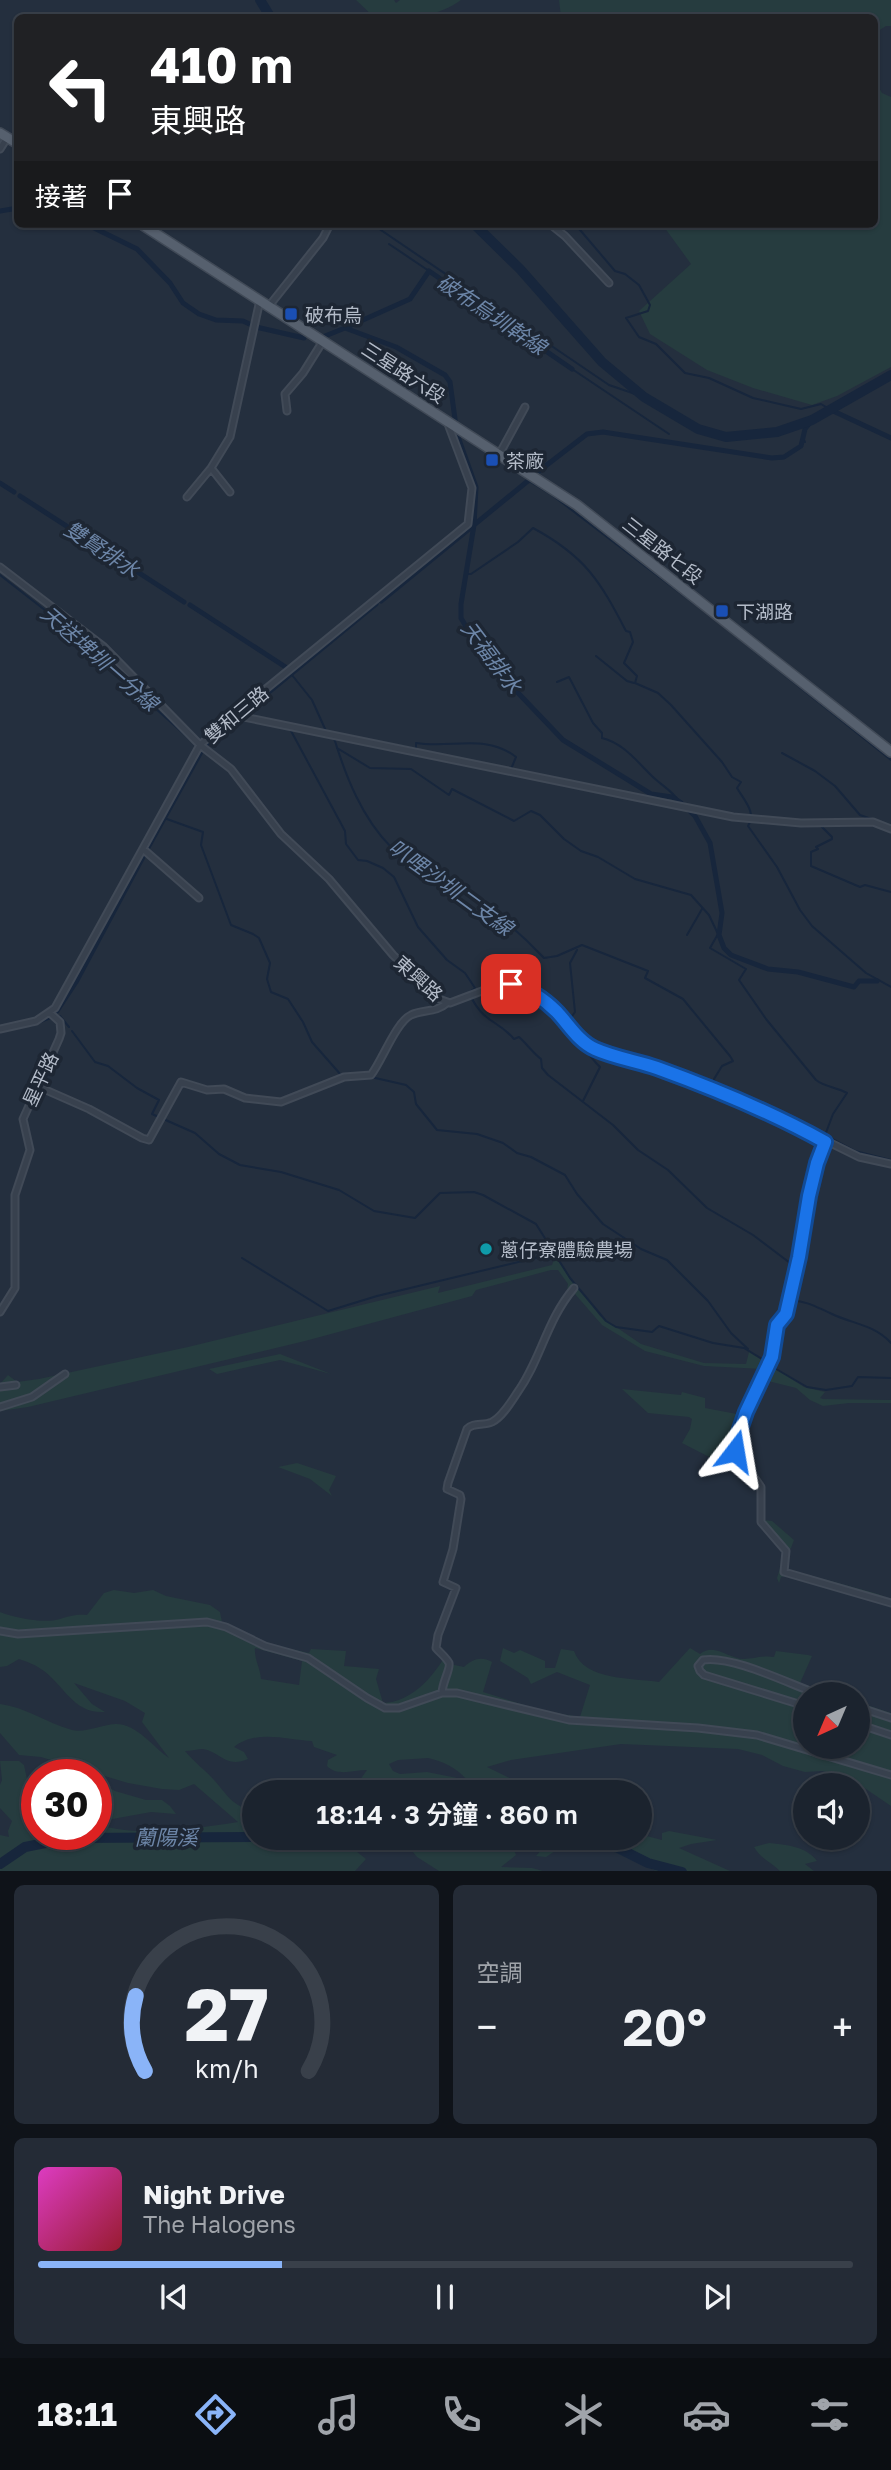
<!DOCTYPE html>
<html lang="zh-TW">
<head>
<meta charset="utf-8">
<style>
  body { margin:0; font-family:"Golos Text","Noto Sans TC",sans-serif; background:#242b36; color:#f1f3f6; height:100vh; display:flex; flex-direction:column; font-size:26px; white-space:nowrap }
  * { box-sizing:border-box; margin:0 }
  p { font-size:23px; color:#a0a4aa }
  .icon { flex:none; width:38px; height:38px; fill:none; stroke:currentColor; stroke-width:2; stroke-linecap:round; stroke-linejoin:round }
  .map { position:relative; height:1871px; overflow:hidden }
  .details { display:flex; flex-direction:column; gap:14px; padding:14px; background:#0f1319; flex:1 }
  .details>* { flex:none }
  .guide { position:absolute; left:14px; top:14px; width:864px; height:214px; border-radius:10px; box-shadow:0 2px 5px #0004,0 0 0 2px #39404a; background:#202124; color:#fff; overflow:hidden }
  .needle { width:46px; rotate:224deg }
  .controls { position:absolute; left:793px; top:1682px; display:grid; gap:14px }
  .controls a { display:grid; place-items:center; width:77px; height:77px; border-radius:50%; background:#1b232e; box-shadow:0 2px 5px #0004,0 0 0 2px #39404a; font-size:35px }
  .speed { position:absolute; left:21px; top:1759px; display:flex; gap:14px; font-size:35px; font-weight:700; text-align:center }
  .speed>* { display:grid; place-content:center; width:91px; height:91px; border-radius:50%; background:#1b232e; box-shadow:0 2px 5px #0004,0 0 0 2px #39404a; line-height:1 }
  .speed .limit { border:10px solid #d22; background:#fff; color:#111 }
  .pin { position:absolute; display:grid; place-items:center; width:60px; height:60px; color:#fff; margin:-30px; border-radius:14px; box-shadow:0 4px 10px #0006 }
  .me { position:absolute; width:77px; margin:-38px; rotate:14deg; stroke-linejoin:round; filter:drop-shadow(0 0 5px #0008) }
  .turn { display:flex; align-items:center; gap:24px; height:147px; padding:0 21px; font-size:32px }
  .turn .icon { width:91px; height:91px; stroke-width:2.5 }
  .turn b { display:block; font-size:49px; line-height:60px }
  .then { display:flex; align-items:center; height:66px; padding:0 21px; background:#0003; gap:14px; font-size:26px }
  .big { font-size:52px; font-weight:600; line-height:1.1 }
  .details .card { flex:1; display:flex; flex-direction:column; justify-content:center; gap:10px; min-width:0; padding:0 24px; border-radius:10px; background:#242b36 }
  .details .dial { align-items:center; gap:0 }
  .dial svg { height:182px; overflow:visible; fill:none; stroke:#39404a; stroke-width:7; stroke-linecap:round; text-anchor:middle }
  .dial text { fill:#f1f3f6; stroke:none }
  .song { display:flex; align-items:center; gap:21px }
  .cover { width:84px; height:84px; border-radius:10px; background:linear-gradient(135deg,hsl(310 70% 55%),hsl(350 70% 35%)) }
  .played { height:7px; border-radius:4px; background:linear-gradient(90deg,#8ab4f8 30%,#39404a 30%) }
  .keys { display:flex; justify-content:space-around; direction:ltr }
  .heat { display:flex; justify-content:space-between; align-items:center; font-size:38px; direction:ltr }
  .details .tiles { flex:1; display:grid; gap:14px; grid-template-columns:1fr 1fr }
  .card:last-child { grid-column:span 2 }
  .trip { position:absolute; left:242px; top:1780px; width:410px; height:70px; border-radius:35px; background:#1b232e; box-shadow:0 2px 5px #0004,0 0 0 2px #39404a; font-weight:600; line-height:70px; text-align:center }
  .menu { display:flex; height:112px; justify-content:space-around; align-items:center; background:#0b0e12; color:#a0a4aa }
  .menu .icon { width:49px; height:49px }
  .menu .on { color:#8ab4f8 }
  .menu b { font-size:32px; color:#f1f3f6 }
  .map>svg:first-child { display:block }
  .green { fill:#263c3f; fill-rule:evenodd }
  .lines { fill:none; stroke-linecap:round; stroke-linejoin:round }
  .stream { stroke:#17263c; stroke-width:2 }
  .canal { stroke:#17263c; stroke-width:5 }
  .river { stroke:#17263c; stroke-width:10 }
  .street-casing { stroke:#414a57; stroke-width:9 }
  .primary-casing { stroke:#414a57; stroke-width:12 }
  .street { stroke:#38414e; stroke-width:5 }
  .primary { stroke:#56606e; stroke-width:9 }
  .route-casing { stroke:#114b97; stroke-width:18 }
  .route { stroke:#1a73e8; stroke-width:12 }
  .transit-dot { fill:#1a4fb4; stroke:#1d2633; stroke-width:2.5 }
  .culture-dot { fill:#0f9aa8; stroke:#1d2633; stroke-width:2.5 }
  .labels { text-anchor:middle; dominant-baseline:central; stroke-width:7; stroke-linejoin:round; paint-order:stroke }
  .poi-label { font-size:19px; fill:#b4bcc9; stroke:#1d2633; text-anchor:start }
  .street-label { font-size:19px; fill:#b4bcc9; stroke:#1d2633 }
  .water-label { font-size:21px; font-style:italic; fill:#6d86a8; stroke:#1d2633 }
</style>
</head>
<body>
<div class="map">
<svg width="891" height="1872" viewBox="0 0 891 1872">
  <rect width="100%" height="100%" fill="#242f3e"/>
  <path class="green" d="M 356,0 L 394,0 L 396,3 L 400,0 L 461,0 C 435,19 406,18 375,18 Z
    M 559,0 L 891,0 L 891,26 L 886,26 L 875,33 L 875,18 L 561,17 Z
    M 875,81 L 882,93 L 891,97 L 891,367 L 837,396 L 812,405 L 753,388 L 707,370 L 650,334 L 639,311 L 691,264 L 662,224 L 875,224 Z
    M 555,1257 L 600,1316 L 641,1344 L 704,1363 L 746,1364 L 749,1352 L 804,1387 L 825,1392 L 820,1398 L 823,1399 L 891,1400 L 891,1403 L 849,1403 L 823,1406 L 810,1400 L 796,1388 L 764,1380 L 750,1408 L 737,1449 L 762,1481 L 763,1520 L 772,1521 L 794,1540 L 791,1548 L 788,1551 L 790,1554 L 787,1569 L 878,1594 L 891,1600 L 891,1606 L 861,1595 L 786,1576 L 781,1577 L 779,1583 L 777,1578 L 784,1555 L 781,1548 L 758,1524 C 760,1494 763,1490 743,1465 L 717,1461 L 682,1443 L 690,1429 L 692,1419 L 689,1417 L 648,1413 L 622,1389 L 681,1395 L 682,1392 L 705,1398 L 705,1408 L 742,1415 L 763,1369 L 704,1366 L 645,1351 L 602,1325 L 575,1294 L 566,1297 L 568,1284 L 558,1270 L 551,1270 L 476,1290 L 472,1296 L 305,1341 L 28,1407 L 0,1411 L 0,1384 L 8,1375 L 17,1382 L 39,1379 L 188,1347 L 440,1286 L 438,1293 L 552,1265 Z
    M 280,1354 L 331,1374 L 280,1360 L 217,1374 L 209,1369 Z
    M 297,1463 L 336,1476 L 329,1490 L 332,1496 L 310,1479 L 278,1467 Z
    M 114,1590 L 134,1593 L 153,1590 L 166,1596 L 210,1605 L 220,1612 L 222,1622 L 269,1644 L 309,1653 L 311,1649 L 346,1651 L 344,1666 L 379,1669 L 376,1679 L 383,1703 C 411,1702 431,1679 444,1658 L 450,1664 L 464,1667 C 473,1659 481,1656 492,1662 L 483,1692 L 543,1711 L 580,1717 L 590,1685 L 557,1672 L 531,1684 L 528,1678 L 500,1661 L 503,1648 L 514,1653 L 520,1650 L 545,1661 L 545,1668 L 555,1668 L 561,1649 L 574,1651 C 584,1681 634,1678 659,1682 L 690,1648 L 700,1654 C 715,1642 728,1659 744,1659 C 754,1659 763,1655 774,1657 L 776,1651 L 808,1655 L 812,1656 L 800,1683 L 834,1694 L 805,1694 L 805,1746 L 858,1746 L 858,1702 L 891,1713 L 891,1806 L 866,1789 L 836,1775 L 822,1771 L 805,1772 L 783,1766 L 762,1755 L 738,1749 L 621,1744 L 511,1760 L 487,1767 L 538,1792 L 456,1792 L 429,1783 L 414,1782 L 350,1787 L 336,1792 L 303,1792 C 315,1785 322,1780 334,1788 L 360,1780 L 367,1770 C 353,1770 338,1777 327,1766 L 328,1760 L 337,1755 L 314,1747 L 312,1741 C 288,1740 256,1729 234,1747 L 244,1752 L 248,1759 C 226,1769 219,1751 203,1749 C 198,1749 191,1751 185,1751 C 194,1762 205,1770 214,1780 C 226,1793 233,1808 254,1810 L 254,1838 L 473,1838 L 511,1841 L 516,1855 L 501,1867 L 532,1868 L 543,1871 L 439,1871 L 417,1857 L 408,1846 L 388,1851 L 362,1840 L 338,1842 L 356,1851 L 366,1859 L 355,1871 L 0,1871 L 0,1835 L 9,1837 L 8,1831 L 12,1821 L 0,1808 L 0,1785 L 2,1780 L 0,1761 L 19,1761 L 24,1765 L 27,1779 L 37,1777 L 37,1834 L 96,1834 L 96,1824 C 142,1838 191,1829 238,1822 L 194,1784 L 179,1790 L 162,1789 L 128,1783 L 41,1757 L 19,1755 L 0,1733 L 0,1704 C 25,1707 47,1723 72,1730 C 85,1733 101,1725 115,1724 C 136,1723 153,1747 169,1758 L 142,1722 L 145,1713 L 125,1701 L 74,1683 L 92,1704 L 105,1712 C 74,1714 65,1687 44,1671 C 36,1665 28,1662 19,1659 L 7,1666 L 0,1667 L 0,1612 C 15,1618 45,1624 60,1619 C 70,1616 76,1614 87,1615 L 104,1593 ZM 255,1648 L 302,1661 L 299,1685 L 261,1679 C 260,1667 254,1659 255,1648 ZM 428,1758 C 444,1762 456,1767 467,1780 L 427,1772 L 400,1774 L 393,1771 L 389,1764 L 398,1760 Z
    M 96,1781 L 115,1791 L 146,1800 L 162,1800 L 170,1806 L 176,1814 L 151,1812 L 96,1822 Z
    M 669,1831 L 717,1840 L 691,1844 L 679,1848 L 730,1871 L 656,1871 L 593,1842 L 561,1847 L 546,1857 L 536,1856 L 548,1842 L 547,1838 L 639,1838 L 639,1834 L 662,1840 L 662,1833 Z
    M 769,1843 C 786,1845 806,1846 817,1861 L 805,1864 L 814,1871 L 780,1871 C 771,1862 760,1858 754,1847 Z"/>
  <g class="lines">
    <path class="stream" d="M 372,224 L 609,385 L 644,397
      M 575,224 L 615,271 L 625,274 L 639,285 L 650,305 L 648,311 L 626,318 L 639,337 L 656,344 L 685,373 L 709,378 L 753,398 L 801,409 L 821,404 L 831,410
      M 389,244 L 429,271
      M 572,369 L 669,434
      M 804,440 L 805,442
      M 529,481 L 552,495 L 717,621 L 891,760
      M 466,574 L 471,574 L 518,542 L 533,528 C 585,556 600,581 626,631 L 630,632 L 633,642 L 624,663 L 637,676 L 635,683 L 658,693 L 671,705 L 722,762 L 732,777 L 741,782 L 737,788 C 744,800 757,813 748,826 L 777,867 L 800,910 L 812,926 L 866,973 L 891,987
      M 0,575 L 105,657 L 155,708 L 193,742
      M 596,656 L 627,681 L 634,683
      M 292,675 L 312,700 L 326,731
      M 557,682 L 569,677 L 593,723 L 602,733 L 602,738 C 624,743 639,764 654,778 C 664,787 671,790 679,801
      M 290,729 L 345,831 L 346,844 L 358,860 L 367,861 L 383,868 L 394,877 L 418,927 L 447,960 L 465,973 L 475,988 L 470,992
      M 335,733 L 416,749 L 416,743 C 451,749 485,733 516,757 L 511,769 L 736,815
      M 334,738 C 346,777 362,818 391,847 C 407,863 427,870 446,881 C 482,901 516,928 544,958 L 557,956 L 582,945 L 648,971 L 645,978 L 683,999 L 730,1056 L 733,1061 L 722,1066 L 714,1079 L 715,1083
      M 337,748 L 370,768 L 411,769 L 449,795 L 452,789 L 514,821 L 531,811 L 540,815 L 564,839 L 581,851 L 598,857 L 635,879 L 691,895 L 709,915 L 718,934 L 710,948 L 746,969 L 739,980 L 766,1019 L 816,1080 C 825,1087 836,1087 847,1093 L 833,1114 L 824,1138
      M 782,753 L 815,771 L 835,786 L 860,815 L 891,826
      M 164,818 L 203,832 L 201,845 L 231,925 L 253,934 L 259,938 L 270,963 L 267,979 L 271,992 L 288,999 L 303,1022 L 312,1042 L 341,1075
      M 820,825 L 832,837 L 832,839 L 816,847 L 818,849 L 811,852 L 811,866 L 860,887 L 865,885 L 891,892
      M 687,935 L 702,909
      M 517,977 L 521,986
      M 519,981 L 533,987 L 553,1002 L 593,1043 L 715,1083 L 802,1123 L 855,1151 L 891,1160
      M 471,997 C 485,1024 498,1020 514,1039 L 519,1037 C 527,1044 532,1052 541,1059 L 542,1068 L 548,1075 L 613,1125 L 638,1150 L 668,1170 L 707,1208 L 753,1235 L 794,1266
      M 60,1016 L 69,1027
      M 570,1019 L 575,1012 L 570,963 L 577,950
      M 72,1031 L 95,1062 L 108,1066 L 137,1088 L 159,1100 L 152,1114 L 195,1133 L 219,1154 L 240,1165 L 281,1172 L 339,1190 L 374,1211 L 415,1218 L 440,1193 L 474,1192 L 483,1195 L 536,1224 L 570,1278 L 606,1321 L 616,1327 L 652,1332 L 659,1326 L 713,1343 L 744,1348 L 767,1362
      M 575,1037 C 585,1048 589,1056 600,1067 L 583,1101
      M 371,1077 L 406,1085 L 414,1092 L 416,1104 L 437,1130 L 477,1134 L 503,1143 L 517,1153 L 531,1157 L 565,1175 L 577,1194 L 603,1224 L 641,1249 L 667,1260 L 708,1301 L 731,1333 L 748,1349
      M 242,1258 L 328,1311 L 377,1296 L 539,1257 L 555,1256
      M 791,1300 C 810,1302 816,1307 832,1314 C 853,1324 875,1325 891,1343
      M 771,1366 L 807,1387 L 826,1390 L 852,1386 L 858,1377 L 891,1378"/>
    <path class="canal" d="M 0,211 L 18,208
      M 86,224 L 137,249 L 170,283 L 183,303 L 199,314 L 216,320 L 243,321 L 256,327 L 304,338
      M 345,328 L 410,299 L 429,271 L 572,369
      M 325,336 L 345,328 L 396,347 L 445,375 L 450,382 L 457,434 L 476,487 L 474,525 L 461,604 L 461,618 L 474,640 L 499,673 L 563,740 L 651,794 L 672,797 L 680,802 L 695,816 L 710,843 L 722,913 L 719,935 L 724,948 L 731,955 L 768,969 L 798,972 L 854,987 L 859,981 L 877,981
      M 831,410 L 891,438
      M 539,471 L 587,434 L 603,432 L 772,458 L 784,457 L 801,446 L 805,429 L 812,420
      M 0,483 L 14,492
      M 20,496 L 184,602
      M 381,601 L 529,480
      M 190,605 L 287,668
      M 242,714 L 376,604
      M 206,744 L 237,718
      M 146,851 L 202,750
      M 57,1011 L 76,982 L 144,855
      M 32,1024 L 52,1016"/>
    <path class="river" d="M 260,0 L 271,18
      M 474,224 L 520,269 L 602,362 L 644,397 L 698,429 L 726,437 L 777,432 L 812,420 L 891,375
      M 516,1792 L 521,1792
      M 598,1838 L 648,1863 L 682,1872
      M 0,1864 L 25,1847 L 71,1838 L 254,1837"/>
    <g class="street-casing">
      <path id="street" d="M 0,149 L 7,138
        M 550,224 L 565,236 L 609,283
        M 269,306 L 323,238 L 330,224
        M 287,411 L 285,394 L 303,373 L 323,341
        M 500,453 L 525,407
        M 211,468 L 230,492
        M 187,497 L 211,468 L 230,437 L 260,300
        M 0,567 L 103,646 L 200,745 L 231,769 L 281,834 L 329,879 L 393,955 L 439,999 L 450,1003 L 495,986 L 505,984 L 518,986 L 542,1000 L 586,1044 L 597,1050 L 653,1067 L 707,1086 L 790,1123 L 859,1157 L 891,1164
        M 234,715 L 733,817 L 801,823 L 873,822 L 891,829
        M 143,849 L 199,898
        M 0,1029 L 36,1021 L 55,1008 L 200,745 L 234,715 L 468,524 L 472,488 L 448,424
        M 39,1087 L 89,1109 L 142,1138 L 149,1140 L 181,1082 L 207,1090 L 224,1089 L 245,1098 L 281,1102 L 344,1077 L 371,1075 C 382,1061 396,1022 411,1015 C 423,1009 436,1013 447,1003
        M 825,1141 C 804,1196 803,1254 787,1310 C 785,1317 778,1320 776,1327 C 773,1338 775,1349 771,1359 C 759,1390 740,1417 735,1449 L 761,1487 L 761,1522 L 786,1551 L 784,1572 L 891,1603
        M 0,1312 L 15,1288 L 15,1195 L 30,1150 L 23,1119 L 59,1039 L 61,1033 L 60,1022 L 50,1013
        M 0,1387 L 16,1385
        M 0,1407 L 32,1397 L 65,1374
        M 0,1631 L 18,1634 L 207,1622 L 226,1627 L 265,1646 L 308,1658 L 367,1698 L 385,1708 L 399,1708 L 442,1693 L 457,1693 L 569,1720 L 698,1728 L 757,1735 L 891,1775
        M 442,1693 C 442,1683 451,1668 449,1663 C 446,1657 439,1652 436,1648 L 438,1635 L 456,1588 L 443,1582 L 453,1549 L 461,1499 L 460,1495 L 447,1489 L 448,1483 L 467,1429 C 473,1422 483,1426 492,1422 C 502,1417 511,1402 517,1393 C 541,1360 546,1321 574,1288
        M 805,1706 L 704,1675 L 700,1671 L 698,1666 L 703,1660 C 732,1655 789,1684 818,1694
        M 858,1707 L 891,1718
        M 858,1724 L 891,1735"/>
    </g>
    <g class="primary-casing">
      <path id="primary" d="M 0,133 L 18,144
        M 141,224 L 577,505 L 891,752"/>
    </g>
    <use href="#street" class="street"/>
    <use href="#primary" class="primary"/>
  </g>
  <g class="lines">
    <g class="route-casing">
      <path id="route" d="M 511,984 C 529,989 544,999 557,1012 C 569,1025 579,1042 595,1049 C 615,1058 637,1061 657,1068 C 715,1089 771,1112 825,1142 L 817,1163 L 809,1196 L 799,1257 L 786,1314 L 777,1325 L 772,1357 L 746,1412 L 737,1438 L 735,1451"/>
    </g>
    <use href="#route" class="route"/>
  </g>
  <g class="transit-dot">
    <rect x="284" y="307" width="14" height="14" rx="3.5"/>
    <rect x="485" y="453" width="14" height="14" rx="3.5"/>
    <rect x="715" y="604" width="14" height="14" rx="3.5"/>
  </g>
  <circle class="culture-dot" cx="486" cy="1249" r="7"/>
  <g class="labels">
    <g class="poi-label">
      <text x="305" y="314">破布烏</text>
      <text x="506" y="460">茶廠</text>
      <text x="736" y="611">下湖路</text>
      <text x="500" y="1249">蔥仔寮體驗農場</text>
    </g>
    <g class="street-label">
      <text transform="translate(404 372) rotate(33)">三星路六段</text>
      <text transform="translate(663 550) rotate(38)">三星路七段</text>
      <text transform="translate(236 714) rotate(-40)">雙和三路</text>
      <text transform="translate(419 978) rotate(42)">東興路</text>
      <text transform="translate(40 1079) rotate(-65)">星平路</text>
    </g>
    <g class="water-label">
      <text transform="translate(492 314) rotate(34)">破布烏圳幹線</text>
      <text transform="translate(102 549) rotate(33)">雙賢排水</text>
      <text transform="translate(492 657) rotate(53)">天福排水</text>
      <text transform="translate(100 658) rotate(41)">天送埤圳一分線</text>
      <text transform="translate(451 887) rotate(36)">叭哩沙圳二支線</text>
      <text x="166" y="1837">蘭陽溪</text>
    </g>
  </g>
</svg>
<div class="controls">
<a><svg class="needle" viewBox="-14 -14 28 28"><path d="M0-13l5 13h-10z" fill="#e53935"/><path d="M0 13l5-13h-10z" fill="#a0a4aa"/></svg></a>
<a><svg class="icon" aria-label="sound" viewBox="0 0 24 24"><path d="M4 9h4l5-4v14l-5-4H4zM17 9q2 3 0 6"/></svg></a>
</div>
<div class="speed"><div class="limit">30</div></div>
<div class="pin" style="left:511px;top:984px;background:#d93025"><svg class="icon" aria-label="arrive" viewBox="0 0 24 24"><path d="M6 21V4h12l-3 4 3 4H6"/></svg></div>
<svg class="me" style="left:735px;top:1451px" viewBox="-20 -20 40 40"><path d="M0-17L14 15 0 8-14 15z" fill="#1a73e8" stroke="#fff" stroke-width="4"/></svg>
<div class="trip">18:14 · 3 分鐘 · 860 m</div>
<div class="guide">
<div class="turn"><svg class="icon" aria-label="left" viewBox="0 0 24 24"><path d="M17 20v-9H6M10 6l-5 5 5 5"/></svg><div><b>410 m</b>東興路</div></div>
<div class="then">接著<svg class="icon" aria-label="arrive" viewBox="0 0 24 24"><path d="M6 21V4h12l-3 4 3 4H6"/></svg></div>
</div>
</div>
<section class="details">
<div class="tiles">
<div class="card dial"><svg viewBox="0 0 100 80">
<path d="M14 69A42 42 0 1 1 86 69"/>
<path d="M14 69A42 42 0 0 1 10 36" stroke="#8ab4f8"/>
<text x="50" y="56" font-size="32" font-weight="700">27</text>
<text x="50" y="72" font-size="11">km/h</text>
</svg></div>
<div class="card"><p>空調</p>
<div class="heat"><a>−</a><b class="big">20°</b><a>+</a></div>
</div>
<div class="card">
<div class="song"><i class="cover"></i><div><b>Night Drive</b><p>The Halogens</p></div></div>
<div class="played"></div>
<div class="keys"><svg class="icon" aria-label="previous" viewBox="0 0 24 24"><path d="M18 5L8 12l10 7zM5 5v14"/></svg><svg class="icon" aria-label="pause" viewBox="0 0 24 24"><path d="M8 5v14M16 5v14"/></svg><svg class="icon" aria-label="next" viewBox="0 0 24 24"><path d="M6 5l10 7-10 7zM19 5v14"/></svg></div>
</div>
</div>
</section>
<nav class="menu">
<b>18:11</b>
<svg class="icon on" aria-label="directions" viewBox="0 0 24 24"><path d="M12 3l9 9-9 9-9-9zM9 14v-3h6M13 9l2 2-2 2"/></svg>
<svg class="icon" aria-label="music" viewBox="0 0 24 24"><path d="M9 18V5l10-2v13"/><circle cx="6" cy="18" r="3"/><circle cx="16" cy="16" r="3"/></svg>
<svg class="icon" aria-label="phone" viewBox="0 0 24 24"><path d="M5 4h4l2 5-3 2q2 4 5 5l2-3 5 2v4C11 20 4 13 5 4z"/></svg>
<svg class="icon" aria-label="climate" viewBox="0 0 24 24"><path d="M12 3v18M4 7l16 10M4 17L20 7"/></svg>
<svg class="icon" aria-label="car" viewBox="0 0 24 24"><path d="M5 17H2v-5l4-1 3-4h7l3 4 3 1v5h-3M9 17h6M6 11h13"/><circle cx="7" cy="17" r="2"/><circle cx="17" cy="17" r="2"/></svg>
<svg class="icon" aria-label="filters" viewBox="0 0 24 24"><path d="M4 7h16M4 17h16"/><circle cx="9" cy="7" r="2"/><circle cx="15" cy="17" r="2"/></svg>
</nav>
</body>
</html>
